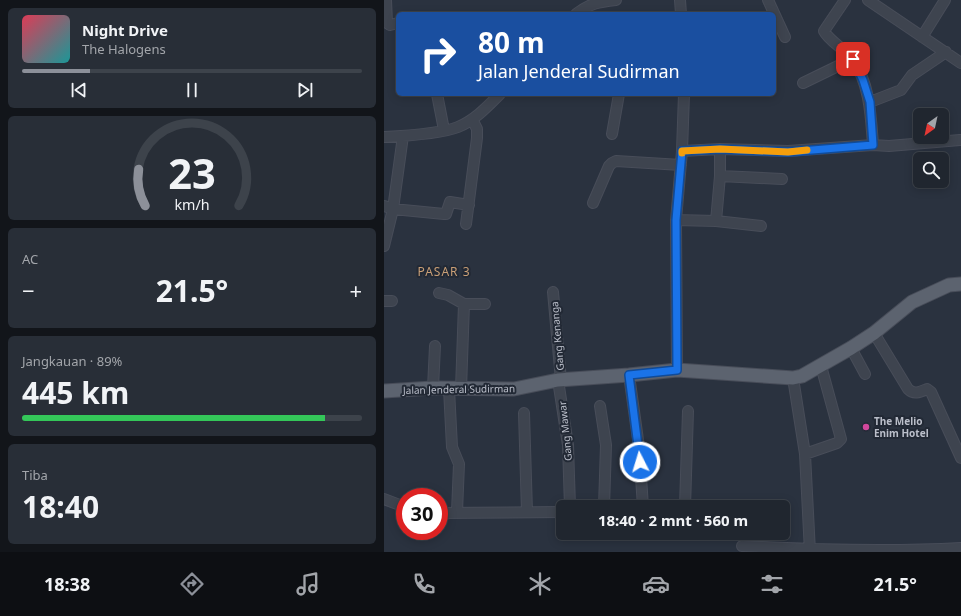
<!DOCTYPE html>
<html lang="id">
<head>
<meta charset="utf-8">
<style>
  body { margin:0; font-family:"Noto Sans",sans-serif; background:#282e37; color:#f1f3f6; height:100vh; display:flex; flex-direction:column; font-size:15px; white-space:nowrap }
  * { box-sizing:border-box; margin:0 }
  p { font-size:13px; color:#a2a5aa }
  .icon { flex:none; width:22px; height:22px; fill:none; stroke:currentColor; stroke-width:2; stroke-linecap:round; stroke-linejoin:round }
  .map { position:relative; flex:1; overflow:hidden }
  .side { display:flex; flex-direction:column; gap:8px; padding:8px; background:#12151a; width:384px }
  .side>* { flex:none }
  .top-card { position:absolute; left:12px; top:12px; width:380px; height:84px; border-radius:6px; box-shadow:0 2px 10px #0003,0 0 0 1px #3d434b; background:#1a4fa0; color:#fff; overflow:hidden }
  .needle { width:26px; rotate:213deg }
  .tools { position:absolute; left:529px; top:108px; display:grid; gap:8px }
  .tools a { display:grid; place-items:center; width:36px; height:36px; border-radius:6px; background:#20262f; box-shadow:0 2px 10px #0003,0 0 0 1px #3d434b; font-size:20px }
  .speed { position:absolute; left:12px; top:488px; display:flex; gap:8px; font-size:20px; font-weight:700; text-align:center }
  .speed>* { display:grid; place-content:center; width:52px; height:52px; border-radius:50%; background:#20262f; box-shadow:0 2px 10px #0003,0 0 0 1px #3d434b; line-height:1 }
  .speed .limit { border:6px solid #d22; background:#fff; color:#111 }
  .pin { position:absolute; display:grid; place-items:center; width:34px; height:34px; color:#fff; margin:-17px; border-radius:8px; box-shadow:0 2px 6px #0006 }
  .me { position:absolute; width:44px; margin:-22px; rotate:355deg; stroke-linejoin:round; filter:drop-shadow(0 0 3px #0008) }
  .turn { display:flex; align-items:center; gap:14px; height:84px; padding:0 16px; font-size:18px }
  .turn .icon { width:52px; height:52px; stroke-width:2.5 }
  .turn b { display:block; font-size:28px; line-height:34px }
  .big { font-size:30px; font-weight:700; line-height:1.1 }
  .side .card { flex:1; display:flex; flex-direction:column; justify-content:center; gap:6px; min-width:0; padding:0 14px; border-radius:6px; background:#282e37 }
  .side .dial { align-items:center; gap:0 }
  .dial svg { height:104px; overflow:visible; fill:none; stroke:#3d434b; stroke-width:7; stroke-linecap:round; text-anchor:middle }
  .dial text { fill:#f1f3f6; stroke:none }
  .song { display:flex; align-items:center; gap:12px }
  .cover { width:48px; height:48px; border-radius:6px; background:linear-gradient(135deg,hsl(350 70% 55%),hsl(180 70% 35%)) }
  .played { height:4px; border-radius:2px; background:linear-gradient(90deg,#8c9099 20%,#3d434b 20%) }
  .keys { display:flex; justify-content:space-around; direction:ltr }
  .heat { display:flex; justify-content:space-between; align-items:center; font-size:22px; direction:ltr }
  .charge { height:6px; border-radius:3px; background:linear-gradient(90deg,#34c759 89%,#3d434b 0) }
  .trip { position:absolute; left:172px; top:500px; width:234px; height:40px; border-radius:6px; background:#20262f; box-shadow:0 2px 10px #0003,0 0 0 1px #3d434b; font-weight:700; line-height:40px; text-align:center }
  .dock { display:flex; height:64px; justify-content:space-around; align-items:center; background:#0d0f13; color:#a2a5aa }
  .dock .icon { width:28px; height:28px }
  .dock .current { color:#8c9099 }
  .dock b { font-size:18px; color:#f1f3f6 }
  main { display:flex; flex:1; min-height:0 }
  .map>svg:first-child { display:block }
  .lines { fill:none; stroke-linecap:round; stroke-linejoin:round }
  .minor-casing { stroke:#484d59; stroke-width:12 }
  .major-casing { stroke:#484d59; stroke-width:15 }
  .minor { stroke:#3e444f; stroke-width:10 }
  .major { stroke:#5c636f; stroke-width:13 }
  .route-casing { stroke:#114b97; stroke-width:10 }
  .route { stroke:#1a73e8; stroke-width:7 }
  .slow { stroke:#f59e0b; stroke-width:7 }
  .hotel-dot { fill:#d1479c; stroke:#222935; stroke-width:1.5 }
  .labels { text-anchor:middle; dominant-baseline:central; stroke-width:4; stroke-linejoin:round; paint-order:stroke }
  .street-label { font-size:10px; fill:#bbbfca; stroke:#222935 }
  .poi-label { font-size:10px; font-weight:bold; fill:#bbbfca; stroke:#222935; text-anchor:start }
  .quarter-label { font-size:12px; letter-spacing:1px; fill:#c99f76; stroke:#222935 }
</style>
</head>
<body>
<main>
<section class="side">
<div class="card">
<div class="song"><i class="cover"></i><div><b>Night Drive</b><p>The Halogens</p></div></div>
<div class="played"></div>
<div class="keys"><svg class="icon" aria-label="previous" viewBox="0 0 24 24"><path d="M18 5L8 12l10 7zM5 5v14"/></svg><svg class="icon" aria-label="pause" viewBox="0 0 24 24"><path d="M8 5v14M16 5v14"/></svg><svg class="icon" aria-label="next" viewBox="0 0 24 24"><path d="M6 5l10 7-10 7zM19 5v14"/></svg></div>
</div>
<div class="card dial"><svg viewBox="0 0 100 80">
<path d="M14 69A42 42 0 1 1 86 69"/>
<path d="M14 69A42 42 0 0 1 9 41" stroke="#8c9099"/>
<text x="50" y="56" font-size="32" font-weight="700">23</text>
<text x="50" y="72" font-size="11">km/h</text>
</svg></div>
<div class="card"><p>AC</p>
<div class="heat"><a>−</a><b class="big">21.5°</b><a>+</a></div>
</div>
<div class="card"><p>Jangkauan · 89%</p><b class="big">445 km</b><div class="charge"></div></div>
<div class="card"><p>Tiba</p><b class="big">18:40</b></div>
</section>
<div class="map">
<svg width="577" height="552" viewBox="0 0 577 552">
  <rect width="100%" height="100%" fill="#2a323f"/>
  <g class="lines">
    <g class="minor-casing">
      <path id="minor" d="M 2,0 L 3,23 L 6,25 L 14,23
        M 296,0 L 297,14
        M 384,0 L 401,37
        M 461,0 L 440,31 C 445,41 461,49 468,59 C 486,82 487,118 489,145
        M 484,0 L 577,63
        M 192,14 C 207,3 214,2 232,0
        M 538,37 L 561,0
        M 419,83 L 456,65 L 467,58
        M 53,94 L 60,130
        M 486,102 L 517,90 L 528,75 L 562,52
        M 228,134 L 235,94
        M 0,137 C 20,136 56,134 74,127 C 91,120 104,106 116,94
        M 298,151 L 336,149 L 404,151 L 489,145 L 505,146 L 576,140
        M 336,176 L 398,179
        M 209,203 L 225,166 L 228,163 L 232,161 L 297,165
        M 0,206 L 9,209 L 60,214 L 62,214 L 66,202 L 85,205
        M 292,220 L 332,221 L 377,226
        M 332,221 L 336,176 L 336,149
        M 82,224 L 93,138 L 93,129 L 88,119
        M 0,246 L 9,209 L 19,136
        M 169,292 L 177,380
        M 55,293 L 64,295 L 80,304
        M 0,301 L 8,301
        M 490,333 L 524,389 C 530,395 536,392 543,389 L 547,392 L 577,458
        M 467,348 L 481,374
        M 293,370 L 292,220 L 298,151 L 300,94
        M 245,375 L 255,447 L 259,507
        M 409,378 L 421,454 L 426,552
        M 174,380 L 184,445 L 186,507
        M 49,388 L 51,346
        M 65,389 L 68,447 L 75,464 L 73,512
        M 77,389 L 80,304 L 101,304
        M 216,406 L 222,445 L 220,507
        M 140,413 L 143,512
        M 421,454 L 453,443 L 457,439 L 437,366
        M 0,499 L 21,507
        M 301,507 L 304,411
        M 55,513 L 179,512
        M 358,546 C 431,550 504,552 577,548"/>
    </g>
    <g class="major-casing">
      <path id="major" d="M 0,391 L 49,388 L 130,389 L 174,380 L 245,375 L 293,370 L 409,378 L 418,376 L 467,348 L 490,333 L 528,302 L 565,285 L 577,284"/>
    </g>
    <use href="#minor" class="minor"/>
    <use href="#major" class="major"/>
  </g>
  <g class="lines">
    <g class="route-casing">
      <path id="route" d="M 256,462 L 245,375 L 293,370 L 292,220 L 298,151 L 336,149 L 404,152 L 489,145 L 486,102 L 479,80 L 469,59"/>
    </g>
    <use href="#route" class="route"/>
    <path class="slow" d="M 298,153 L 298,151 L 336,149 L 404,152 L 423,150"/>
  </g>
  <circle class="hotel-dot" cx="482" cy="427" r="4"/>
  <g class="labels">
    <g class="street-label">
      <text transform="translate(173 336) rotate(-95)">Gang Kenanga</text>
      <text transform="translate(75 389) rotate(-1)">Jalan Jenderal Sudirman</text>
      <text transform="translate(181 431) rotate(-96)">Gang Mawar</text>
    </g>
    <g class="poi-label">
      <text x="490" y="421">The Melio<tspan x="490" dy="12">Enim Hotel</tspan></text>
    </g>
    <g class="quarter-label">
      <text x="60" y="271">PASAR 3</text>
    </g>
  </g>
</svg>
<div class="tools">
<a><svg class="needle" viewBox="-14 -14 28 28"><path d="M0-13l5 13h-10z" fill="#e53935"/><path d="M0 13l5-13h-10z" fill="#a2a5aa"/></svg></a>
<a><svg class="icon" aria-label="search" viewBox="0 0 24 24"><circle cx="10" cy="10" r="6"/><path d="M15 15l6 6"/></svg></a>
</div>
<div class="speed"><div class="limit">30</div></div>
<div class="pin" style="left:469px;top:59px;background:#d93025"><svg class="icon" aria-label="arrive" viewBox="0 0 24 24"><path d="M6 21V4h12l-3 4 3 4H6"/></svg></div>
<svg class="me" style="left:256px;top:462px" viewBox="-20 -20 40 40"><circle r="17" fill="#1a73e8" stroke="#fff" stroke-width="3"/><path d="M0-11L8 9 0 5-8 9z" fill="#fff"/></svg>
<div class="trip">18:40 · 2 mnt · 560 m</div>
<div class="top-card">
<div class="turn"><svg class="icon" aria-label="right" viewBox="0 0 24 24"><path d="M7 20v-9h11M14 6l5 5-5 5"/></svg><div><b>80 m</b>Jalan Jenderal Sudirman</div></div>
</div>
</div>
</main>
<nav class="dock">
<b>18:38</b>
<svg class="icon current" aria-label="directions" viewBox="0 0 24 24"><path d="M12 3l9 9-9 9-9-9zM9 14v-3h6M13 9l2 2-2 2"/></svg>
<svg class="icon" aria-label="music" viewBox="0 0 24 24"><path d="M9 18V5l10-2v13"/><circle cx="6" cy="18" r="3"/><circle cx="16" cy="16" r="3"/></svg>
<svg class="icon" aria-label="phone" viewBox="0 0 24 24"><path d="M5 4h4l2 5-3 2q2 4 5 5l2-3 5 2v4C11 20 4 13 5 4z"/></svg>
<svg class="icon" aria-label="climate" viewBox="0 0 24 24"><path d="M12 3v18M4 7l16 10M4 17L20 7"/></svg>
<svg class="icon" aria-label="car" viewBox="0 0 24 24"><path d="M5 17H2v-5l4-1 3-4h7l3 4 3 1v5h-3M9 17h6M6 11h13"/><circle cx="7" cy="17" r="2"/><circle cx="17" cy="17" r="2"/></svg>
<svg class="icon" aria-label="filters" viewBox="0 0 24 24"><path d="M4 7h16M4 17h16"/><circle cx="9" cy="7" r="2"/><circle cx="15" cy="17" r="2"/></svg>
<b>21.5°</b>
</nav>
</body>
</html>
